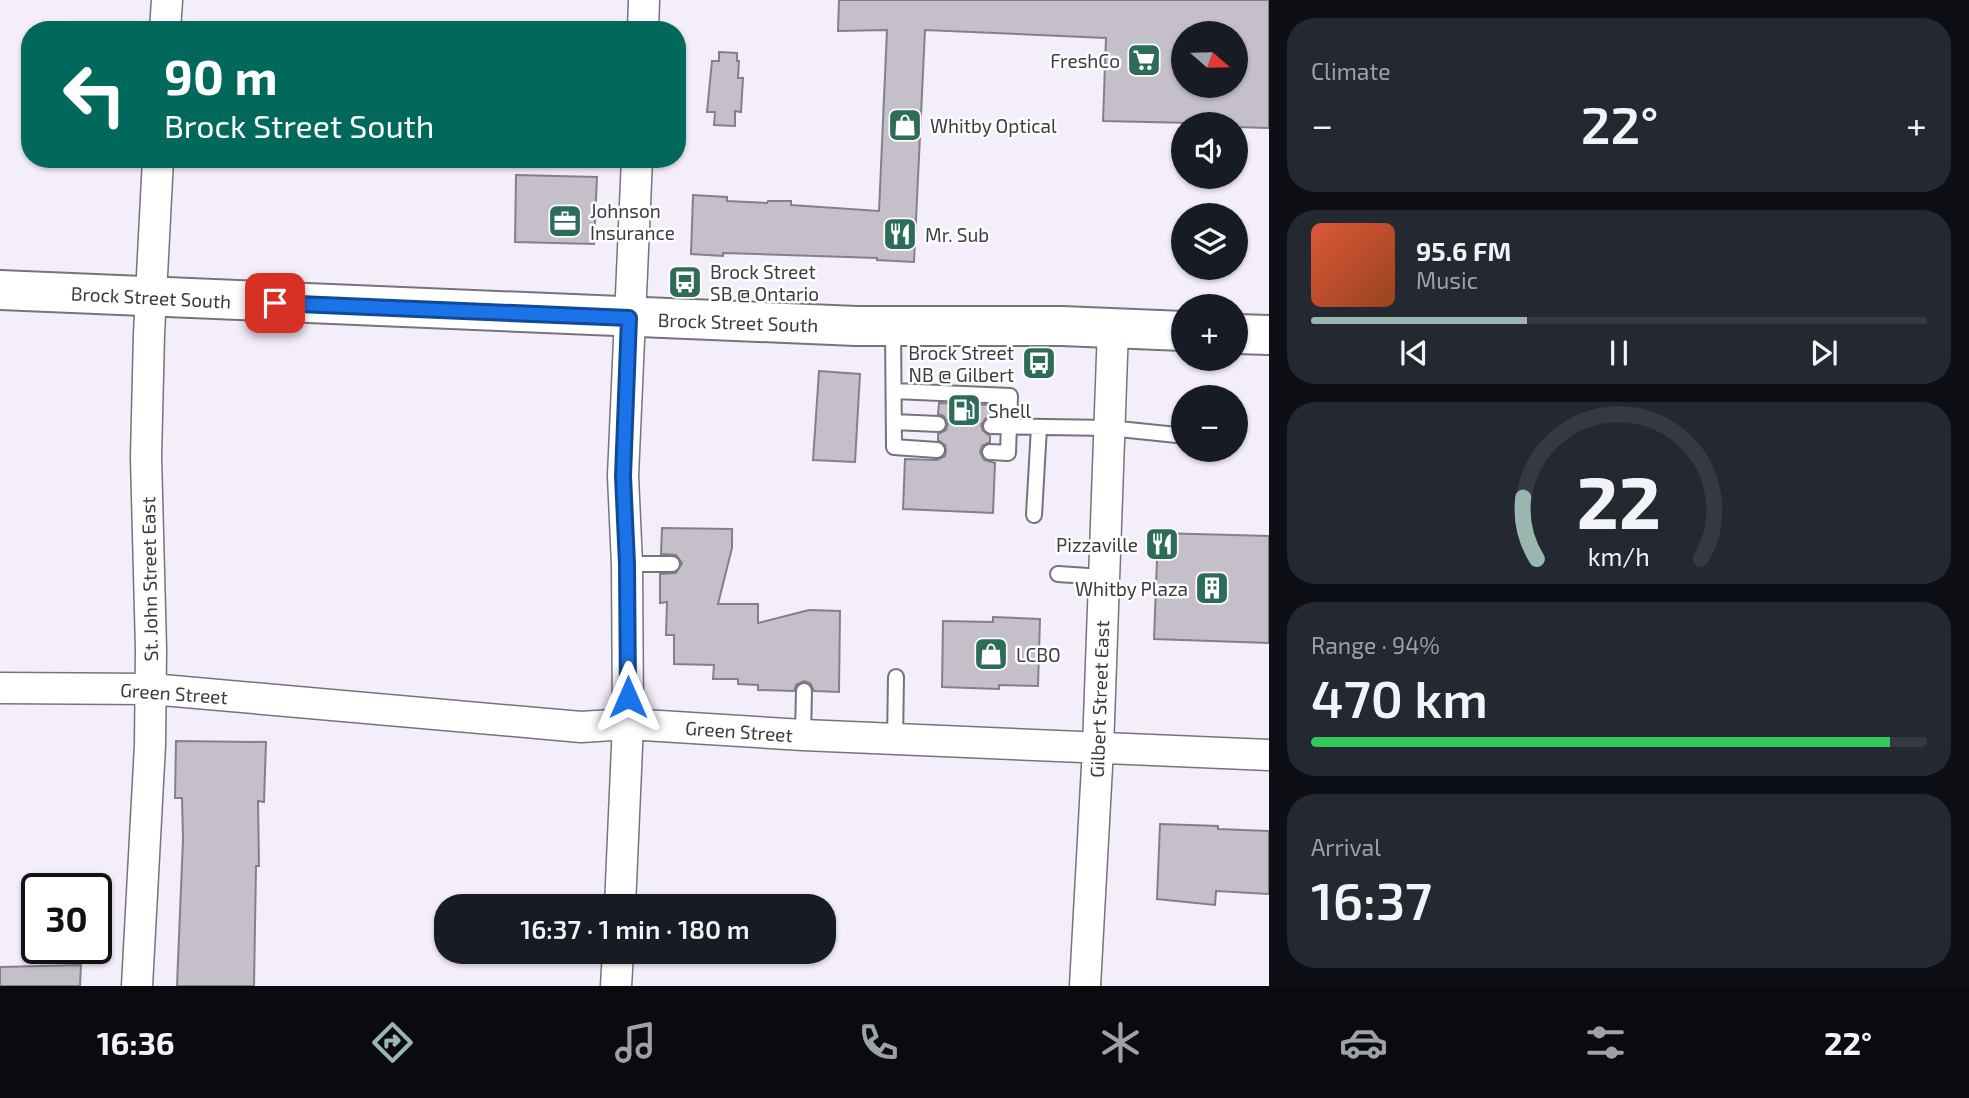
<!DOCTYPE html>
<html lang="en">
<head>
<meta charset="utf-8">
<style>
  body { margin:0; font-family:"Exo 2",sans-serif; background:#242831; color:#f1f3f6; height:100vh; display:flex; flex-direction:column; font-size:26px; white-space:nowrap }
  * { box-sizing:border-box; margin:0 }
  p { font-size:23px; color:#9ea1a6 }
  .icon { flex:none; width:38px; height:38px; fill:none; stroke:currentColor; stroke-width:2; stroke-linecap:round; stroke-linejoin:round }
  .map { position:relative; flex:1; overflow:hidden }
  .panel { display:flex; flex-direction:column; gap:18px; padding:18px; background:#0d0f14; width:700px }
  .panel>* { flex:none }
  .hud { position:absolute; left:21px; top:21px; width:665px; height:147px; border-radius:28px; box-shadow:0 2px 5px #0004; background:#00695c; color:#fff; overflow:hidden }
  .needle { width:46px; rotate:110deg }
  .tools { position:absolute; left:1171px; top:21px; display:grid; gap:14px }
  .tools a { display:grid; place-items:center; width:77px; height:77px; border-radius:50%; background:#171b24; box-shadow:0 2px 5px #0004; font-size:35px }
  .speed { position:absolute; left:21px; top:873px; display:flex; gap:14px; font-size:35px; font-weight:700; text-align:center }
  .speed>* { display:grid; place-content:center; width:91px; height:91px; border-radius:50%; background:#171b24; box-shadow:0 2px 5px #0004; line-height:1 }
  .speed .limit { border:4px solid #111; border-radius:10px; background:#fff; color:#111 }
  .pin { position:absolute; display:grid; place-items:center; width:60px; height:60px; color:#fff; margin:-30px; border-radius:14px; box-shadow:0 4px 10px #0006 }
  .me { position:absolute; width:77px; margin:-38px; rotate:0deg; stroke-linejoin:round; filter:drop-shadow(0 0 5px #0008) }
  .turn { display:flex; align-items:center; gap:24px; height:147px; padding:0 28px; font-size:32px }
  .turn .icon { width:91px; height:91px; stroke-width:2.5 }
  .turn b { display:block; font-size:49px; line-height:60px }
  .big { font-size:52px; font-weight:600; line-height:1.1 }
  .panel .widget { flex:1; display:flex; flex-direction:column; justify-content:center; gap:10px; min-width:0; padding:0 24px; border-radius:28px; background:#242831 }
  .panel .dial { align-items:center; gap:0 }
  .dial svg { height:182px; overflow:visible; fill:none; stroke:#363941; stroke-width:7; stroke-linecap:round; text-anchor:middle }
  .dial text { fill:#f1f3f6; stroke:none }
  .song { display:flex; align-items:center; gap:21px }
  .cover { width:84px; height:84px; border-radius:10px; background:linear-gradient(135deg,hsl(10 70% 55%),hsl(20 70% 35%)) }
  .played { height:7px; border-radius:4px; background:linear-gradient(90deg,#99b6af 35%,#363941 35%) }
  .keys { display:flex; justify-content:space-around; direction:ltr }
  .heat { display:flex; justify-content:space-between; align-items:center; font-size:38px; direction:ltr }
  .charge { height:10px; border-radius:5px; background:linear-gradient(90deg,#34c759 94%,#363941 0) }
  .trip { position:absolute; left:434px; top:894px; width:402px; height:70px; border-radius:28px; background:#171b24; box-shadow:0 2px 5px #0004; font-weight:600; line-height:70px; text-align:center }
  .dock { display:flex; height:112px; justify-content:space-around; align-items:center; background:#090b0e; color:#9ea1a6 }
  .dock .icon { width:49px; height:49px }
  .dock .selected { color:#99b6af }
  .dock b { font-size:32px; color:#f1f3f6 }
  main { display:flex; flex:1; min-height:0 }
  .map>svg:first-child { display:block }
  .building { fill:#c4bfc9; stroke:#848089; stroke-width:2; fill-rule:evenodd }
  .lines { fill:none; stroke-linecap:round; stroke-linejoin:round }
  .lane-casing { stroke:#77737c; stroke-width:18 }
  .street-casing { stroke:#77737c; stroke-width:33 }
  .primary-casing { stroke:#77737c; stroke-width:42 }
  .lane { stroke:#fff; stroke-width:14 }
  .street { stroke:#fff; stroke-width:30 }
  .primary { stroke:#fff; stroke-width:38 }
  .route-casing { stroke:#114b97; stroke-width:18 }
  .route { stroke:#1a73e8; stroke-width:12 }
  .labels { text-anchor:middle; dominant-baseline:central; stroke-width:5; stroke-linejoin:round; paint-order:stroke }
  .poi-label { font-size:19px; fill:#3d3b3f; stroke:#fefefe; text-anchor:start }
  .street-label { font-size:19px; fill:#3d3b3f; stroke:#fefefe }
</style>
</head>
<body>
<main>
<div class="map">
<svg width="1269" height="986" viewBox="0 0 1269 986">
  <rect width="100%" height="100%" fill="#f3eef9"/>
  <path class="building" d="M 839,0 L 1269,0 L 1269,128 L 1236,127 L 1236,124 L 1103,121 L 1106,38 L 925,30 L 914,262 L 877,260 L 877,258 L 723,253 L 723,256 L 691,254 L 693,195 L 727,197 L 727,201 L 767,203 L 768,201 L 791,201 L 791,205 L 879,211 L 887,30 L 838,31 ZM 1183,33 L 1236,33 L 1236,86 L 1183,86 Z
    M 719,52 L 737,53 L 737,61 L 739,61 L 738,78 L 743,78 L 741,112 L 735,111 L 735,126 L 714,125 L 715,112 L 707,112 L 712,61 L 719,61 Z
    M 516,175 L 597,177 L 594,244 L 515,242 Z
    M 819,371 L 860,374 L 855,462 L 813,460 Z
    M 939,403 L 992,405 L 991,416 L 986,418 L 981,425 L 983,431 L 990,436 L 990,442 L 982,446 L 980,452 L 984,460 L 995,463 L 993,513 L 903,509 L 905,459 L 937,460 L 945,456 L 946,451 L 945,445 L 938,440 L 938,434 L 946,430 L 948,424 L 944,416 L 938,414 Z
    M 662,528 L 732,529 L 732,548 L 718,604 L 758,604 L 758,623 L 809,610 L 840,611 L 839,692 L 814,691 L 810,683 L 804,681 L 796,685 L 794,691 L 758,690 L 758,685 L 738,684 L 738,679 L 713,679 L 714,665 L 674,664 L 674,635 L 666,635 L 667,602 L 660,603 L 660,574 L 676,573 L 682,563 L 676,555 L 661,554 Z
    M 1158,533 L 1269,536 L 1269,643 L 1154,639 Z
    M 993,617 L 1040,619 L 1038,686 L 999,685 L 999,689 L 942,687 L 943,621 L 993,622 Z
    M 176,741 L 266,742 L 264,802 L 258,801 L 259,866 L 256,866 L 254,986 L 177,986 L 183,839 L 182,798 L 175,798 Z
    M 1160,824 L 1218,826 L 1218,829 L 1269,831 L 1269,894 L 1216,891 L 1215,905 L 1157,899 Z
    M 81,965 L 80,986 L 0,986 L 0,967 Z"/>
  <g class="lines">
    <g class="lane-casing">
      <path id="lane" d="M 893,327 L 894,447 L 937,450
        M 894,391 L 1010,396 L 1008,453 L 990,452
        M 894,422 L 938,424
        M 991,426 L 1109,428 L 1177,435
        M 1034,515 L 1039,427
        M 627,564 L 672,564
        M 1058,574 L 1103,577
        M 803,735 L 804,691
        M 895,740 L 896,677"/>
    </g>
    <g class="street-casing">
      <path id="street" d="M 165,30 L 167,0
        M 643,30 L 644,0
        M 0,688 L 151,689 L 581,727 L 628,724 L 803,735 L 1269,755
        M 620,906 L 628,724 L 627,564 L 623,476 L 637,159
        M 137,986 L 150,745 L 151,649 L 146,457 L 149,334 L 158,159
        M 616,986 L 618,952
        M 1085,986 L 1098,748 L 1113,328"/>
    </g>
    <g class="primary-casing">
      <path id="primary" d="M 0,290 L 856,326 L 1062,326 L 1183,331
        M 1236,334 L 1269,335"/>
    </g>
    <use href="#lane" class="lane"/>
    <use href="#street" class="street"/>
    <use href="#primary" class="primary"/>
  </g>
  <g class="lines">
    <g class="route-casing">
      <path id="route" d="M 275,303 L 629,318 L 623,476 L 627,564 L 628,697"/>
    </g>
    <use href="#route" class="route"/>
  </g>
  <defs>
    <g id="supermarket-square" transform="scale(1.75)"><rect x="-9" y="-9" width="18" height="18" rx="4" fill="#2d6c59" stroke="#fefefe"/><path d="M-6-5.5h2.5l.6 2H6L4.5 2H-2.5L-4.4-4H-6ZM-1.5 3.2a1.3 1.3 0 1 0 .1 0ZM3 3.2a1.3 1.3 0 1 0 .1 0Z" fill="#fff"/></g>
    <g id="shop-square" transform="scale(1.75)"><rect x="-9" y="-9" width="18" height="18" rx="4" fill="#2d6c59" stroke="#fefefe"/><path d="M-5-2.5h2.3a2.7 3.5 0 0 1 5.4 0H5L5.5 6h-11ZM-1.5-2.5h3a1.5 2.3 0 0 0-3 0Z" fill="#fff"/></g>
    <g id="office-square" transform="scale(1.75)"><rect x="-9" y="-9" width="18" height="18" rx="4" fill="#2d6c59" stroke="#fefefe"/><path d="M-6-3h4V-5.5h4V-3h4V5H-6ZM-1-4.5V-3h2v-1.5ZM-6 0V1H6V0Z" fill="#fff"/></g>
    <g id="restaurant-square" transform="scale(1.75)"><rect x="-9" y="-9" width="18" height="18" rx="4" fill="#2d6c59" stroke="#fefefe"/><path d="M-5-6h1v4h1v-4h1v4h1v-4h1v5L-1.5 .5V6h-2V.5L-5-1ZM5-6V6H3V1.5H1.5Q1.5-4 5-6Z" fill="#fff"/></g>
    <g id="bus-square" transform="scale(1.75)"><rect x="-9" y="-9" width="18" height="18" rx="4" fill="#2d6c59" stroke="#fefefe"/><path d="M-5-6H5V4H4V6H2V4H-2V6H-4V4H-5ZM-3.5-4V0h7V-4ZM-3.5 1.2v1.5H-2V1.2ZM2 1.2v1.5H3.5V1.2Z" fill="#fff"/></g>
    <g id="fuel-square" transform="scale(1.75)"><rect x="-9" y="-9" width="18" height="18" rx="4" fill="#2d6c59" stroke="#fefefe"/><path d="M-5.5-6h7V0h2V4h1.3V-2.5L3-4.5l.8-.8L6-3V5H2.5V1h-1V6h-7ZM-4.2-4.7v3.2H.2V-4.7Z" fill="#fff"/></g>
    <g id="building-square" transform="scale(1.75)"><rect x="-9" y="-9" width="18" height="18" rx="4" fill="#2d6c59" stroke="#fefefe"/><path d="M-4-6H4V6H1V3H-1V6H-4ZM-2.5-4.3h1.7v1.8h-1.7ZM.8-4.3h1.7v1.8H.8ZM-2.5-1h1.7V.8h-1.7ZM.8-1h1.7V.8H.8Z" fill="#fff"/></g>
  </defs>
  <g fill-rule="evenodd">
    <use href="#supermarket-square" x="1144" y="60"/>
    <use href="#shop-square" x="905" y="125"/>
    <use href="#office-square" x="565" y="221"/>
    <use href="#restaurant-square" x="900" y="234"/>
    <use href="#bus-square" x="685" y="282"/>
    <use href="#bus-square" x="1039" y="363"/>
    <use href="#fuel-square" x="964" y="410"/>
    <use href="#restaurant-square" x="1162" y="544"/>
    <use href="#building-square" x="1212" y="588"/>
    <use href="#shop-square" x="991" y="654"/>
  </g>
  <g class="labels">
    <g class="poi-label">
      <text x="1120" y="60" text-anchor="end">FreshCo</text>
      <text x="930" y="125">Whitby Optical</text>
      <text x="590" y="210">Johnson<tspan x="590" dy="22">Insurance</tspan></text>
      <text x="925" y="234">Mr. Sub</text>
      <text x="710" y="271">Brock Street<tspan x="710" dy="22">SB @ Ontario</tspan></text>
      <text x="1014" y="352" text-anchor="end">Brock Street<tspan x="1014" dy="22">NB @ Gilbert</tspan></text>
      <text x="988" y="410">Shell</text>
      <text x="1138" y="544" text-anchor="end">Pizzaville</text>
      <text x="1188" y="588" text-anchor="end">Whitby Plaza</text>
      <text x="1016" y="654">LCBO</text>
    </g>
    <g class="street-label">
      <text transform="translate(151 297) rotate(3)">Brock Street South</text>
      <text transform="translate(738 322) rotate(2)">Brock Street South</text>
      <text transform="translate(149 579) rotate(-91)">St. John Street East</text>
      <text transform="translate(174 693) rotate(4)">Green Street</text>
      <text transform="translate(1099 699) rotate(-88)">Gilbert Street East</text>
      <text transform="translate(739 731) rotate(4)">Green Street</text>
    </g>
  </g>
</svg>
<div class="tools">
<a><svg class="needle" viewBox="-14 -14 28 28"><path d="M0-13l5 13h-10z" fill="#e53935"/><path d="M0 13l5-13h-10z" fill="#9ea1a6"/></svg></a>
<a><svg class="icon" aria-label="sound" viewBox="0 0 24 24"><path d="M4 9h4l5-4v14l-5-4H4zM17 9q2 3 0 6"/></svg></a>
<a><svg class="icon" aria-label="layers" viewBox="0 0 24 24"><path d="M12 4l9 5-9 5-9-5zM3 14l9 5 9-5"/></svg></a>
<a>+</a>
<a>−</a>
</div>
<div class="speed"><div class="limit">30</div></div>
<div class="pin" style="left:275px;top:303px;background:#d93025"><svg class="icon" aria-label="arrive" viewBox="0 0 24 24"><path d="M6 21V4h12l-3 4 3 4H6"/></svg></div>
<svg class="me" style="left:628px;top:697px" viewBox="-20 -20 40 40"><path d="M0-17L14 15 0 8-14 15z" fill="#1a73e8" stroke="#fff" stroke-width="4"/></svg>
<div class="trip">16:37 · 1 min · 180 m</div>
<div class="hud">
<div class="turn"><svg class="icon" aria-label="left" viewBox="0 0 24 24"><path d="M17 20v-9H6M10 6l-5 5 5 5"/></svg><div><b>90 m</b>Brock Street South</div></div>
</div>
</div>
<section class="panel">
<div class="widget"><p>Climate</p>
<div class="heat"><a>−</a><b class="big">22°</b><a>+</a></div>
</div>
<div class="widget">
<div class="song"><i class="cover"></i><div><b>95.6 FM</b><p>Music</p></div></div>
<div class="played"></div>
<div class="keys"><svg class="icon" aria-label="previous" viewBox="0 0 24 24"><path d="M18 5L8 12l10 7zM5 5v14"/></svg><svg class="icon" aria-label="pause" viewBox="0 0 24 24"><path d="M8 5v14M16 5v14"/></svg><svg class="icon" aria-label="next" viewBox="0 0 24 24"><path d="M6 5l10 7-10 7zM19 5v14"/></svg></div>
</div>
<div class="widget dial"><svg viewBox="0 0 100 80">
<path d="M14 69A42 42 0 1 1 86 69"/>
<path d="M14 69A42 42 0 0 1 8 42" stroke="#99b6af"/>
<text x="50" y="56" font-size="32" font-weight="700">22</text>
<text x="50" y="72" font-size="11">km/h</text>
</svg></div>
<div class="widget"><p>Range · 94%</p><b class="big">470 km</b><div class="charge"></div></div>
<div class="widget"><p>Arrival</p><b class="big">16:37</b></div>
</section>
</main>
<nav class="dock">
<b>16:36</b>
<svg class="icon selected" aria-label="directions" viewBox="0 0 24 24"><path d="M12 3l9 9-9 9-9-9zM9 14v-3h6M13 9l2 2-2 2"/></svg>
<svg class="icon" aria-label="music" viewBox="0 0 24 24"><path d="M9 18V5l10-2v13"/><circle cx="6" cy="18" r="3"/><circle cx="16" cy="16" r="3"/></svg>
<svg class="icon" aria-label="phone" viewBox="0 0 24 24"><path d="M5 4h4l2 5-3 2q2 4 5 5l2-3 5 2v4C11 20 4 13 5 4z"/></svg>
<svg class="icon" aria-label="climate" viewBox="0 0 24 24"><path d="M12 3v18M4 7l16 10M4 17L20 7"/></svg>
<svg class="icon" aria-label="car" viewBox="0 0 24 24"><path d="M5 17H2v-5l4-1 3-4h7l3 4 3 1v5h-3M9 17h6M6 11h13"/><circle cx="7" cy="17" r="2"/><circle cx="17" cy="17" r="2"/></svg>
<svg class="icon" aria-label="filters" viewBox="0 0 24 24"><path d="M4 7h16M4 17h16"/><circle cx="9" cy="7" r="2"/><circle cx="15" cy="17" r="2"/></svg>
<b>22°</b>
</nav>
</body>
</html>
